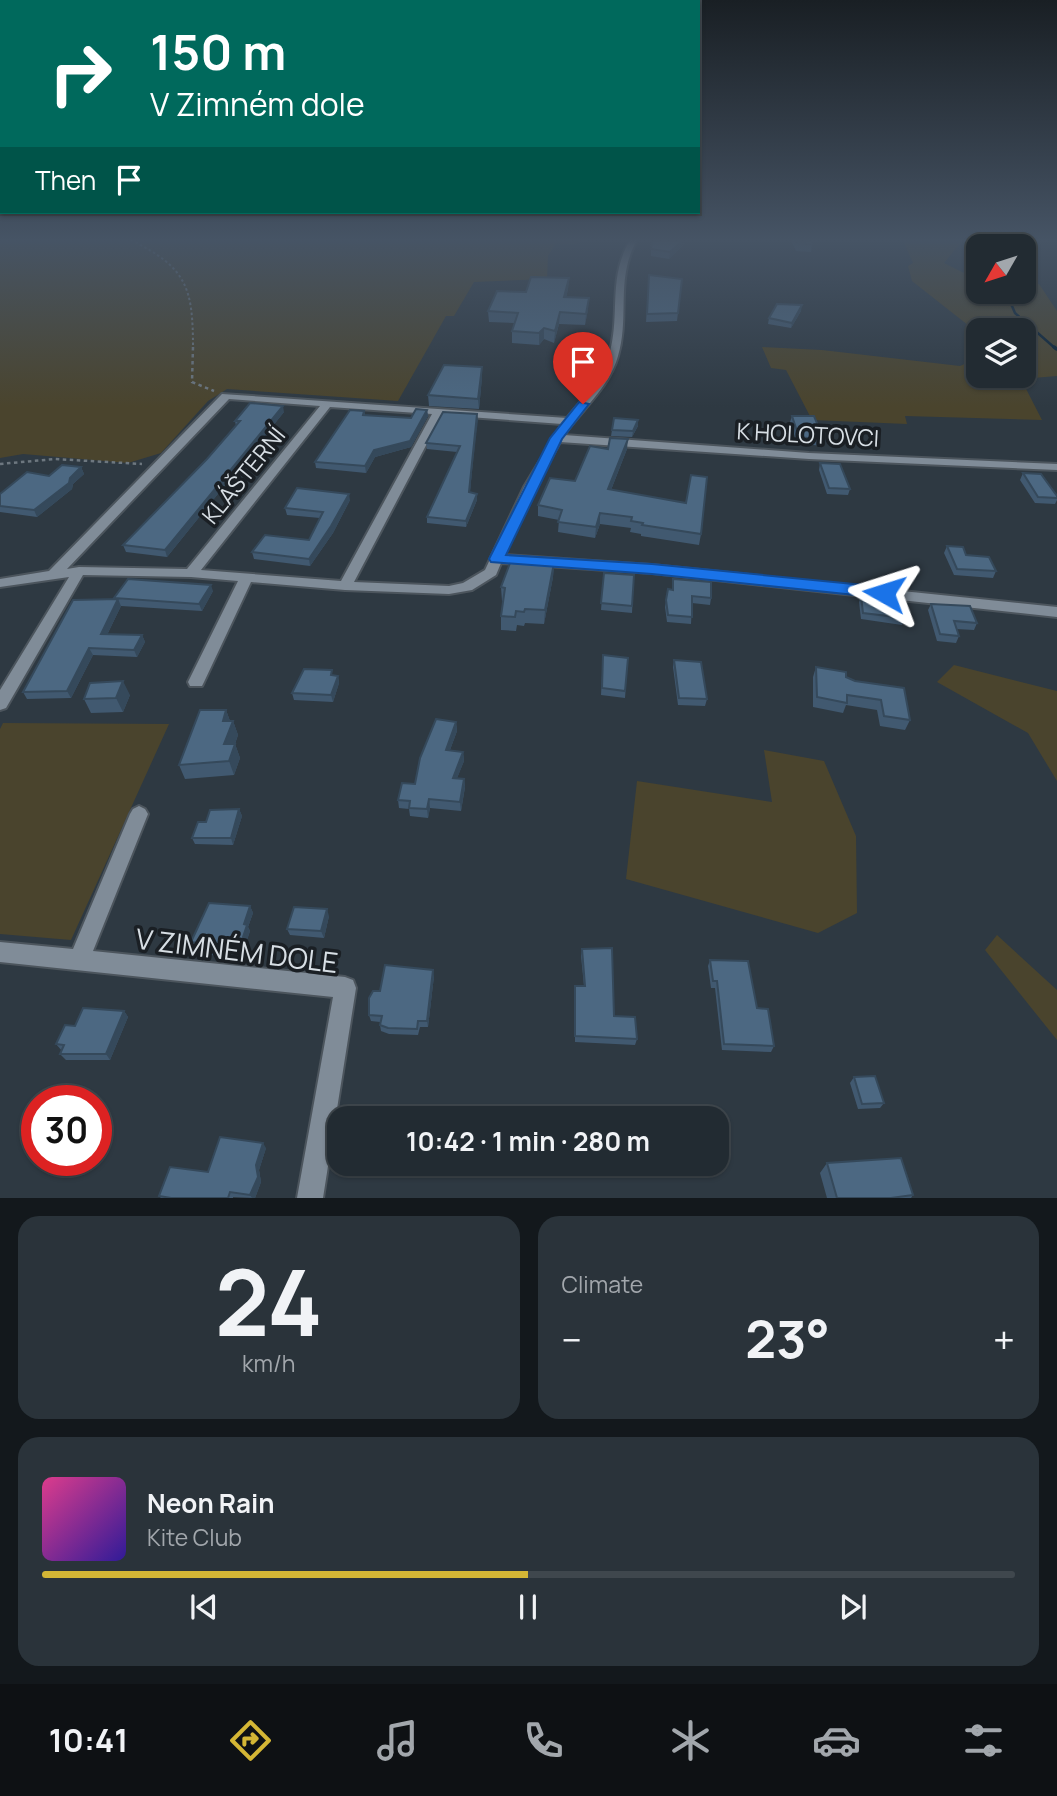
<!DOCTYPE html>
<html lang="en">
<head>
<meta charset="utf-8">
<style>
  body { margin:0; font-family:Manrope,sans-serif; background:#2a333a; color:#f1f3f6; height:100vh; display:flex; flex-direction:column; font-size:26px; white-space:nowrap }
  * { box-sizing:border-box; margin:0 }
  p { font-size:23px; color:#a2a7ac }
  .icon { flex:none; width:38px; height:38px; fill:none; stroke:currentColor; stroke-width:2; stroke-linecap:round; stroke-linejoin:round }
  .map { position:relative; height:1198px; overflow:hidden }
  .side { display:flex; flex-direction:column; gap:18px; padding:18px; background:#13181c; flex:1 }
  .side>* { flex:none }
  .banner { position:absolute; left:0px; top:0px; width:700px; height:214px; box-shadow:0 2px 5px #0004,0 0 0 2px #3f474d; background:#00695c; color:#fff; overflow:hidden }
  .needle { width:46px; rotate:231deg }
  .buttons { position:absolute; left:966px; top:234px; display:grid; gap:14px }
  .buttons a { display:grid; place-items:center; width:70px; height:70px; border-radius:14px; background:#222b32; box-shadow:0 2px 5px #0004,0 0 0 2px #3f474d; font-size:35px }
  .speed { position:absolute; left:21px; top:1085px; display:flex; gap:14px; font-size:35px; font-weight:700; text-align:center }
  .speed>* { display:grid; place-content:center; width:91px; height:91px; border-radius:50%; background:#222b32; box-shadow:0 2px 5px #0004,0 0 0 2px #3f474d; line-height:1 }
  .speed .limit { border:10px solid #d22; background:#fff; color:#111 }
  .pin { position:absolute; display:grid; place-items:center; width:60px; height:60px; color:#fff; margin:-72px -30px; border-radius:50% 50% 50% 0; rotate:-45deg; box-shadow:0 0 7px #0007 }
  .pin .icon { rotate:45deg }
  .me { position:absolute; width:77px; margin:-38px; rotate:276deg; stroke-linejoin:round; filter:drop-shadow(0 0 5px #0008) }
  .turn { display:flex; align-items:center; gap:24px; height:147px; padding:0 35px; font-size:32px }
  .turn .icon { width:91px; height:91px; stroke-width:2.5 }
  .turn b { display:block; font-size:49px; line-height:60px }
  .then { display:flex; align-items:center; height:66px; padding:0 35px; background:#0003; gap:14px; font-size:26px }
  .big { font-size:52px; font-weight:700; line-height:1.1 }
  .side .widget { flex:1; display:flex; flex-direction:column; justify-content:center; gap:10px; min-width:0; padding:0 24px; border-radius:21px; background:#2a333a }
  .side .dial { align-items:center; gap:0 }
  .dial b { font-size:91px; line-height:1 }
  .song { display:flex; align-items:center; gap:21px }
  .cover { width:84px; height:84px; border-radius:10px; background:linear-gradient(135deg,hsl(330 70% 55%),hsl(250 70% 35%)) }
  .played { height:7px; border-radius:4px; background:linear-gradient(90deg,#d4b635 50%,#3f474d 50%) }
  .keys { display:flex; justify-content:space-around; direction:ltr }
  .heat { display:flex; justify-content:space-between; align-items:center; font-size:38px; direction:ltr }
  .side .tiles { flex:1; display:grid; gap:18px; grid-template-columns:1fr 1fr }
  .widget:last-child { grid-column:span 2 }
  .trip { position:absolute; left:327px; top:1106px; width:402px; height:70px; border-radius:21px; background:#222b32; box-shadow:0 2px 5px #0004,0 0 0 2px #3f474d; font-weight:700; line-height:70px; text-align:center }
  .menu { display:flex; height:112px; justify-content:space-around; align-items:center; background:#0e1114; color:#a2a7ac }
  .menu .icon { width:49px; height:49px }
  .menu .on { color:#d4b635 }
  .menu b { font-size:32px; color:#f1f3f6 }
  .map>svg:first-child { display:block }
  .green { fill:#4a442d }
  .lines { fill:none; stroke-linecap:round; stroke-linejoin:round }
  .stream-far1 { stroke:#031d32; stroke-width:2.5 }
  .stream { stroke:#031d32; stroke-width:3.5 }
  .minor-casing { stroke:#4c555d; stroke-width:4 }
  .path-far1 { stroke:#6d777f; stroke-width:2; stroke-dasharray:2.5 2.5; stroke-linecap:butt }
  .path { stroke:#6d777f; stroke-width:2.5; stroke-dasharray:3.5 3.5; stroke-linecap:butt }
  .minor { fill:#808c98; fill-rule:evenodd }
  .wall { fill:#415970 }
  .shaded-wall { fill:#35495b }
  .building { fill:#4c6882; stroke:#35495b; stroke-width:2 }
  .route { fill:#1a73e8; stroke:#114b97; stroke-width:2 }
  .labels { text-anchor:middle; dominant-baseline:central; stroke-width:7; stroke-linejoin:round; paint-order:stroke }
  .street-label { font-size:23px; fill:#d7dee4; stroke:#1a1f24 }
  .near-street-label { font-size:28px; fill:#d7dee4; stroke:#1a1f24 }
</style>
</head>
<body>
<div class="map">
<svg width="1057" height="1198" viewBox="0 0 1057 1198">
  <rect width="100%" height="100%" fill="#2e3942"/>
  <path class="green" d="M 0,240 L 587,240 L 574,244 L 556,243 L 548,256 L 547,279 L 474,282 L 454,316 L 446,316 L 398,401 L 227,389 L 208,401 L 161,453 L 128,463 L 23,454 L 0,458 Z
    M 903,240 L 963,240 L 944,263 L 978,280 L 978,292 L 1024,292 L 1024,283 L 1039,284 L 1057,311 L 1057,376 L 1021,379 L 1042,420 L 905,416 L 907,424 L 812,420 L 786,370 L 771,368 L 762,347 L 822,350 L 960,366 L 978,358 L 978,376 L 1024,376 L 1024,331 L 978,333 L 912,281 L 908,266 L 913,263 Z
    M 954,665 L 1057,691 L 1057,781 L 1028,733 L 937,682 Z
    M 3,723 L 169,724 L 71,940 L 0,934 L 0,729 Z
    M 764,750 L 824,761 L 856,836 L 857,913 L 818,933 L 626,879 L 637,781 L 772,802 Z
    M 997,935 L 1057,990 L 1057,1040 L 985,950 Z"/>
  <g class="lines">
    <path class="stream-far1" d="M 1001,240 L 1002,247
      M 1006,292 L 1015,313 L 1056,349"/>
    <path class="stream" d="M 1054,347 L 1057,349"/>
    <g class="minor-casing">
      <path id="minor" d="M 630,240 L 637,240 C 615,279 630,316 618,356 C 609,388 582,409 564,435 L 809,453 L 1057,464 L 1057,470 L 809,459 L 560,442 L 535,487 L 504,555 L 652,565 L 1057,607 L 1057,617 L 652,573 L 501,563 L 496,575 L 472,590 L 449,594 L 345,590 L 251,582 L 204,682 L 202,686 L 190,686 L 188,682 L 238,581 L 191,577 L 83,575 L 6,708 L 0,710 L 0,690 L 69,577 L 0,587 L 0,579 L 49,571 L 222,394 L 567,418 C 583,398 602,380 609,355 C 621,315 607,279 630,240 ZM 229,399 L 320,406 L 187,569 L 79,567 L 67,569 ZM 330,407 L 432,414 L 341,581 L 201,570 ZM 442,415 L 562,424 L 524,487 L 485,570 L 463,583 L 449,586 L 354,582 Z
        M 139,806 L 145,809 L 148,814 L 93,951 L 345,977 L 353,980 L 356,988 L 323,1198 L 297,1198 L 333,997 L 0,962 L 0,942 L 73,949 L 130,814 L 133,809 Z"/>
    </g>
    <path class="path-far1" d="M 131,240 C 187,268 193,287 193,349"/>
    <path class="path" d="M 193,347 L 192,382 L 214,391
      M 0,464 L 55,459 L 142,464"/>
    <use href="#minor" class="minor"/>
  </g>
  <path class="wall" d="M 651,240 L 688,240 L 669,259 L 651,256 Z
    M 791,240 L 811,240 L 812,244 L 811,252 L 796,251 Z
    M 649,275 L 682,279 L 677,321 L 646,322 Z
    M 569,278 L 568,289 L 566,297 L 588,309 L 585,325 L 559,324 L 554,343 L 544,339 L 539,345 L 512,343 L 512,331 L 514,323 L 489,322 L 488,311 L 526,292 Z
    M 801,311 L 791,328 L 768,324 L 769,318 Z
    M 482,367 L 482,377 L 479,409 L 429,406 L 428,395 Z
    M 427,410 L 428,416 L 411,447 L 375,457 L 366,473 L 316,468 L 315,462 L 364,411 L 365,415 L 411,418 Z
    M 284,412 L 167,557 L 126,552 L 123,545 L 207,459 L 236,426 L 235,421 Z
    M 477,414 L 470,492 L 477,500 L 466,527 L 427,523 L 427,517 L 457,452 L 427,449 L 426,443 Z
    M 792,416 L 824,440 L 822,446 L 797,443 L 790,422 Z
    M 638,420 L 638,426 L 632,437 L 611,436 L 612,430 Z
    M 608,449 L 627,449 L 611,490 L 701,534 L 699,545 L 641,536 L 641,534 L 630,532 L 631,528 L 600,524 L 595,538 L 558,532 L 559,520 L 538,516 L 538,505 L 575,481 Z
    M 820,463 L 850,489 L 848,495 L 827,494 L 819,470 Z
    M 81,467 L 84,474 L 73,484 L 72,489 L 37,517 L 0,512 L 0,494 L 49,476 Z
    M 1023,473 L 1057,496 L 1057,500 L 1055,504 L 1035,503 L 1020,480 Z
    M 350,500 L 333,533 L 310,566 L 254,559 L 252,552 L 309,540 L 320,518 L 287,515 L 285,508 Z
    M 947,546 L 996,571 L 993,578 L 954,575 L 944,553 Z
    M 554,563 L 553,577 L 544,624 L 525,623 L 524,626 L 517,625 L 516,631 L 501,630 L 501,616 L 503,601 L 502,601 L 501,587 Z
    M 604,573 L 634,575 L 632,613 L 601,610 Z
    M 673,579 L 711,598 L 710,605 L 692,603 L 691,624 L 667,622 L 665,607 L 668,589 L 672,590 Z
    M 213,591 L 202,611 L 121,606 L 107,635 L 142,635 L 145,642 L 137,657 L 93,655 L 71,698 L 27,699 L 23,692 L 114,599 Z
    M 861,596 L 905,618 L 902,625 L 861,619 L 859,602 Z
    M 931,604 L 977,623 L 974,630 L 956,629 L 959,636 L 956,643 L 937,641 L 928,610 Z
    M 603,655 L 628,658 L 625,698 L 601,695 Z
    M 674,660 L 707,699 L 705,706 L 678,705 L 673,667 Z
    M 816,667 L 855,681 L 910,720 L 905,730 L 880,726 L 877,710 L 846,705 L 843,713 L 813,707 L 813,677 Z
    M 333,676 L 338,676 L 339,683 L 333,702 L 294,700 L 292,693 Z
    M 130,695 L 123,712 L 91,713 L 84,699 Z
    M 226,710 L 230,721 L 233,721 L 238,735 L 235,744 L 240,758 L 234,775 L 185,779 L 179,765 Z
    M 456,722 L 457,731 L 450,750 L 463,752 L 464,761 L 457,778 L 464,779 L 465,787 L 461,811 L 430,808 L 428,818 L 410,816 L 409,809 L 399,808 L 398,800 L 415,784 Z
    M 239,809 L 242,816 L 233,845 L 195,844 L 192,838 L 206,822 Z
    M 250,906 L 253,913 L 248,927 L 250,931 L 243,952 L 226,951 L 224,956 L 209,955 L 206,950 L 194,949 L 191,942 Z
    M 329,916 L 324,938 L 290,935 L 287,929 Z
    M 582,949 L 614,1016 L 637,1039 L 635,1045 L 575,1042 L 575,992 L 584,986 L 581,956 Z
    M 710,960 L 757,1008 L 774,1046 L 771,1052 L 722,1050 L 715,988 L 711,988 L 708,966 Z
    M 434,976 L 428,1027 L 420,1027 L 418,1035 L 389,1034 L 381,1031 L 380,1025 L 380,1022 L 371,1021 L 369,1015 L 380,991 Z
    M 124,1011 L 128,1017 L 110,1060 L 66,1060 L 60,1054 L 62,1051 L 56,1044 L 75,1026 Z
    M 854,1077 L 884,1103 L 880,1108 L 858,1109 L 850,1083 Z
    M 266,1148 L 259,1170 L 261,1182 L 255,1198 L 233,1197 L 233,1198 L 161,1198 L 159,1196 L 208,1172 Z
    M 827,1163 L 913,1195 L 911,1198 L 827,1198 L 820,1173 Z
    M 364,1164 L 420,1164 L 418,1175 L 374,1172 L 372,1167 L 366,1167 Z"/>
  <path class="shaded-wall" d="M 683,240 L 688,240 L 669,259 L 670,252 Z
    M 569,278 L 568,289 L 564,308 L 564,297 Z
    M 589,298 L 588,309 L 585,325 L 586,314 Z
    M 802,305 L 801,311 L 791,328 L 792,323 Z
    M 560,312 L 559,324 L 554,343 L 555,331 Z
    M 544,328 L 544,339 L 539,345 L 539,333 Z
    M 482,367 L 482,377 L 479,409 L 478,399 Z
    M 283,406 L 284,412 L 167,557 L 165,550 Z
    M 427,410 L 428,416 L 411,447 L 375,457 L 366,473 L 365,466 L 374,450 Z
    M 477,414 L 478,420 L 469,498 L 469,492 Z
    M 638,420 L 638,426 L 632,437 L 633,431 Z
    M 628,439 L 627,449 L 607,500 L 608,489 Z
    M 81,467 L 84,474 L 73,484 L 72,489 L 37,517 L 34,510 Z
    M 349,494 L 350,500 L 333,533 L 310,566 L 309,559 Z
    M 477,494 L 477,500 L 466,527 L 466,521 Z
    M 600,513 L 600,524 L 595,538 L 596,527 Z
    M 554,563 L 553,577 L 544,624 L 545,610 Z
    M 211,585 L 213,591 L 202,611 L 199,604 Z
    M 118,599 L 121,606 L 104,641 L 101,634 Z
    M 142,635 L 145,642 L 137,657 L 134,650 Z
    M 89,648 L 93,655 L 71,698 L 67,691 Z
    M 338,676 L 339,683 L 333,702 L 331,695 Z
    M 123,681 L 130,695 L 123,712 L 116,698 Z
    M 226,710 L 231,724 L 223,721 Z
    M 233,721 L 238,735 L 230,758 L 224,744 Z
    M 456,722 L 457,731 L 447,758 L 446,750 Z
    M 235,744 L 240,758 L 234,775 L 229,761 Z
    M 463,752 L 464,761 L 454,786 L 453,778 Z
    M 464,779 L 465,787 L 461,811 L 460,802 Z
    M 429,799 L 430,808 L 428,818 L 427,809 Z
    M 239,809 L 242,816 L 233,845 L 231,838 Z
    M 250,906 L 253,913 L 248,927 L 250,931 L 243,952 L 240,946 L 244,924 Z
    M 327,909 L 329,916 L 324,938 L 321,931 Z
    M 222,945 L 226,951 L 224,956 L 221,950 Z
    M 433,970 L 434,976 L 428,1027 L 427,1021 Z
    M 124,1011 L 128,1017 L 110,1060 L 106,1054 Z
    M 263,1143 L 266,1148 L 259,1170 L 261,1182 L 255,1198 L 252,1198 L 250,1195 L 256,1165 Z"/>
  <path class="building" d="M 652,240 L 683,240 L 670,252 L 651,249 Z
    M 796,240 L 811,240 L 812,244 L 797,243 Z
    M 649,275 L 682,279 L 678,313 L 647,314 Z
    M 531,277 L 569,278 L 564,297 L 589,298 L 586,314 L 560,312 L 555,331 L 544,328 L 539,333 L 512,331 L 518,313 L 488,311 L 497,291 L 526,292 Z
    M 777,304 L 802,305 L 792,323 L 769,318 Z
    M 444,365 L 482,367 L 478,399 L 428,395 Z
    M 250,403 L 283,406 L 165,550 L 123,545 L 207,459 L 240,421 L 235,421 Z
    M 416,409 L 427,410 L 410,441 L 374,450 L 365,466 L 315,462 L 350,410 L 364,411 L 363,415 L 411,418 Z
    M 443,412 L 477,414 L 469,492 L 477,494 L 466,521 L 427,517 L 460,446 L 426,443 Z
    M 792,416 L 814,416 L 824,440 L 799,437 Z
    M 614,418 L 638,420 L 633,431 L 612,430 Z
    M 610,438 L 628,439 L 608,489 L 686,503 L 691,475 L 707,477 L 701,534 L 642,525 L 643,523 L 631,521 L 632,517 L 600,513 L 596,527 L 558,522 L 562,510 L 538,505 L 550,478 L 575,481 L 590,446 L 608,449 Z
    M 820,463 L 840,464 L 850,489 L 829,488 Z
    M 62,465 L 81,467 L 70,478 L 69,483 L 34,510 L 0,506 L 0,494 L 27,472 L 49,476 Z
    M 1023,473 L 1041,474 L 1057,496 L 1057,498 L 1038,497 Z
    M 297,488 L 349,494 L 331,526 L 309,559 L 252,552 L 265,535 L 309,540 L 323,512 L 285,508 Z
    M 947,546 L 963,547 L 966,555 L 989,557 L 996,571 L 957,569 Z
    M 516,560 L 554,563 L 545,610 L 525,609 L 524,612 L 516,611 L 515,617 L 501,616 L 505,588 L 501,587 L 510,563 Z
    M 604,573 L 634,575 L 632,606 L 601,603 Z
    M 128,579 L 211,585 L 199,604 L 114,598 Z
    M 673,579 L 711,582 L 711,598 L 692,596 L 692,617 L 668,615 L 666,600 L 668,589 L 673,590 Z
    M 861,596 L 902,601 L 905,618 L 863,613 Z
    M 118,599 L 101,634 L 142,635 L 134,650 L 89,648 L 67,691 L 23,692 L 73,600 Z
    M 931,604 L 970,606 L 977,623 L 954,621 L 959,636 L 940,634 Z
    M 603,655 L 628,658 L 625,691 L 602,688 Z
    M 674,660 L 701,662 L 707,699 L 679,698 Z
    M 816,667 L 846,672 L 846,677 L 855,681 L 904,688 L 910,720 L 884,716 L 881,700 L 847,695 L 847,703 L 817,697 Z
    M 304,669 L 332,670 L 331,675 L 338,676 L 331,695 L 292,693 Z
    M 123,681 L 116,698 L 84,699 L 90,683 Z
    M 200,710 L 226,710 L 223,721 L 233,721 L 224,744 L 235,744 L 229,761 L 179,765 Z
    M 436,719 L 456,722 L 446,750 L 463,752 L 453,778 L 464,779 L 460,802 L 429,799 L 427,809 L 409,808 L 410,801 L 398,800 L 402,783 L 415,784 L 420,758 Z
    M 239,809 L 231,838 L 192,838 L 198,822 L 206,822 L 210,810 Z
    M 209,903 L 250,906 L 244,924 L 247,925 L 240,946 L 222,945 L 221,950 L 206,949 L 207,944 L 191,942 Z
    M 294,907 L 327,909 L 321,931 L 287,929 Z
    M 612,948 L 614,1016 L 635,1017 L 637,1039 L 575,1036 L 575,986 L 585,986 L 582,949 Z
    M 710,960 L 748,961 L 757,1008 L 768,1009 L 774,1046 L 724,1044 L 717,981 L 713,981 Z
    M 385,965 L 433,970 L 427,1021 L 418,1021 L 417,1029 L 388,1028 L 380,1025 L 382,1016 L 369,1015 L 369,998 L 373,991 L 380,991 Z
    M 83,1008 L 124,1011 L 106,1054 L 60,1054 L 64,1045 L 56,1044 L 65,1025 L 75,1026 Z
    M 875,1076 L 884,1103 L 862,1104 L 854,1077 Z
    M 380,1116 L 419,1118 L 380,1118 Z
    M 220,1137 L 263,1143 L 256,1165 L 258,1177 L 250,1195 L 230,1192 L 228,1198 L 171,1198 L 159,1196 L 170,1167 L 208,1172 Z
    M 901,1158 L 913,1195 L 891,1198 L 837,1198 L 827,1163 Z
    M 372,1164 L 418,1164 L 417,1170 L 372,1167 Z"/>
  <linearGradient id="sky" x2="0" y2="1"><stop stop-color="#191f24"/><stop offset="0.59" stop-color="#465465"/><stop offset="1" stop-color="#465465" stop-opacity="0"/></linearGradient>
  <rect width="1057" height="407" fill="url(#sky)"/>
  <path class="route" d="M 579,402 L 589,404 L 562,439 L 506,555 L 652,564 L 884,587 L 892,593 L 884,598 L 652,574 L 491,562 L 489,559 L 550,438 Z"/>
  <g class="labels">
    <g class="street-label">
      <text transform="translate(808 434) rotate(3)">K HOLOTOVCI</text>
      <text transform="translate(243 475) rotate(-51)">KLÁŠTERNÍ</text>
    </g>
    <g class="near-street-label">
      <text transform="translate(237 950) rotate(7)">V ZIMNÉM DOLE</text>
    </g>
  </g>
</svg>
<div class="buttons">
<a><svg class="needle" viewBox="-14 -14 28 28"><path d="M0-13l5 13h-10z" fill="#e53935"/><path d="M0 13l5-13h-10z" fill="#a2a7ac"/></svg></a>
<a><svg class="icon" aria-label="layers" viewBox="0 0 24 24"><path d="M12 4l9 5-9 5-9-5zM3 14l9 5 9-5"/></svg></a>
</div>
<div class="speed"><div class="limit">30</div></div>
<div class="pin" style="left:583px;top:404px;background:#d93025"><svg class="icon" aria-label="arrive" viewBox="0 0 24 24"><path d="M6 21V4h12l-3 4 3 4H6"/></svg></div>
<svg class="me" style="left:884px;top:593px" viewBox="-20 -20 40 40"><path d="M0-17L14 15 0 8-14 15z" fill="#1a73e8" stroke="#fff" stroke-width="4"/></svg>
<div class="trip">10:42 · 1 min · 280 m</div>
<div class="banner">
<div class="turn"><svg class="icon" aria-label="right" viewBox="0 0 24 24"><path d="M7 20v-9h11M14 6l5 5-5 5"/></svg><div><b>150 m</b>V Zimném dole</div></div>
<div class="then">Then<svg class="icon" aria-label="arrive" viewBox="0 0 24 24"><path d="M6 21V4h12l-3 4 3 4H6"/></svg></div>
</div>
</div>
<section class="side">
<div class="tiles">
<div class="widget dial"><b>24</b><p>km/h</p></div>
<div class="widget"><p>Climate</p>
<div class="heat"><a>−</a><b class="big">23°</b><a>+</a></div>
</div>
<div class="widget">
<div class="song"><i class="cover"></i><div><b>Neon Rain</b><p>Kite Club</p></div></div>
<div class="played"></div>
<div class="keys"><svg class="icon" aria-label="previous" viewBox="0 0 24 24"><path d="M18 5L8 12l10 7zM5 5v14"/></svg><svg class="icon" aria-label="pause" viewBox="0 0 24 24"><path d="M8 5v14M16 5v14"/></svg><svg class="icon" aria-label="next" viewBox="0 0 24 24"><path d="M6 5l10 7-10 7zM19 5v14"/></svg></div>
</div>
</div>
</section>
<nav class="menu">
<b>10:41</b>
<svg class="icon on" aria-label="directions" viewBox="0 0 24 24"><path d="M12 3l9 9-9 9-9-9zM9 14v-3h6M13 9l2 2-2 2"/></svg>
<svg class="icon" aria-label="music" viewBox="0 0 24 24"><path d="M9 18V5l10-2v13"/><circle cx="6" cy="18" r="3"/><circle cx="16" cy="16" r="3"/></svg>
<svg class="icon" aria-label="phone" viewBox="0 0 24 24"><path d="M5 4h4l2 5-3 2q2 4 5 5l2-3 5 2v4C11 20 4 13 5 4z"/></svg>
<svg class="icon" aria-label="climate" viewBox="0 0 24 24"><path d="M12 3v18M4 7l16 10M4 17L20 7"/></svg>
<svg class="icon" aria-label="car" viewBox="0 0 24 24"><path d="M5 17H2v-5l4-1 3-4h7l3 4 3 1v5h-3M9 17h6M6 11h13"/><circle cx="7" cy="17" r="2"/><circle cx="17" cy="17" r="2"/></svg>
<svg class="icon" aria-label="filters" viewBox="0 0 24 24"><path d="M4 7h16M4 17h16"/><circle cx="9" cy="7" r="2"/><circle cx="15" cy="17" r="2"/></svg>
</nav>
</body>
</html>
